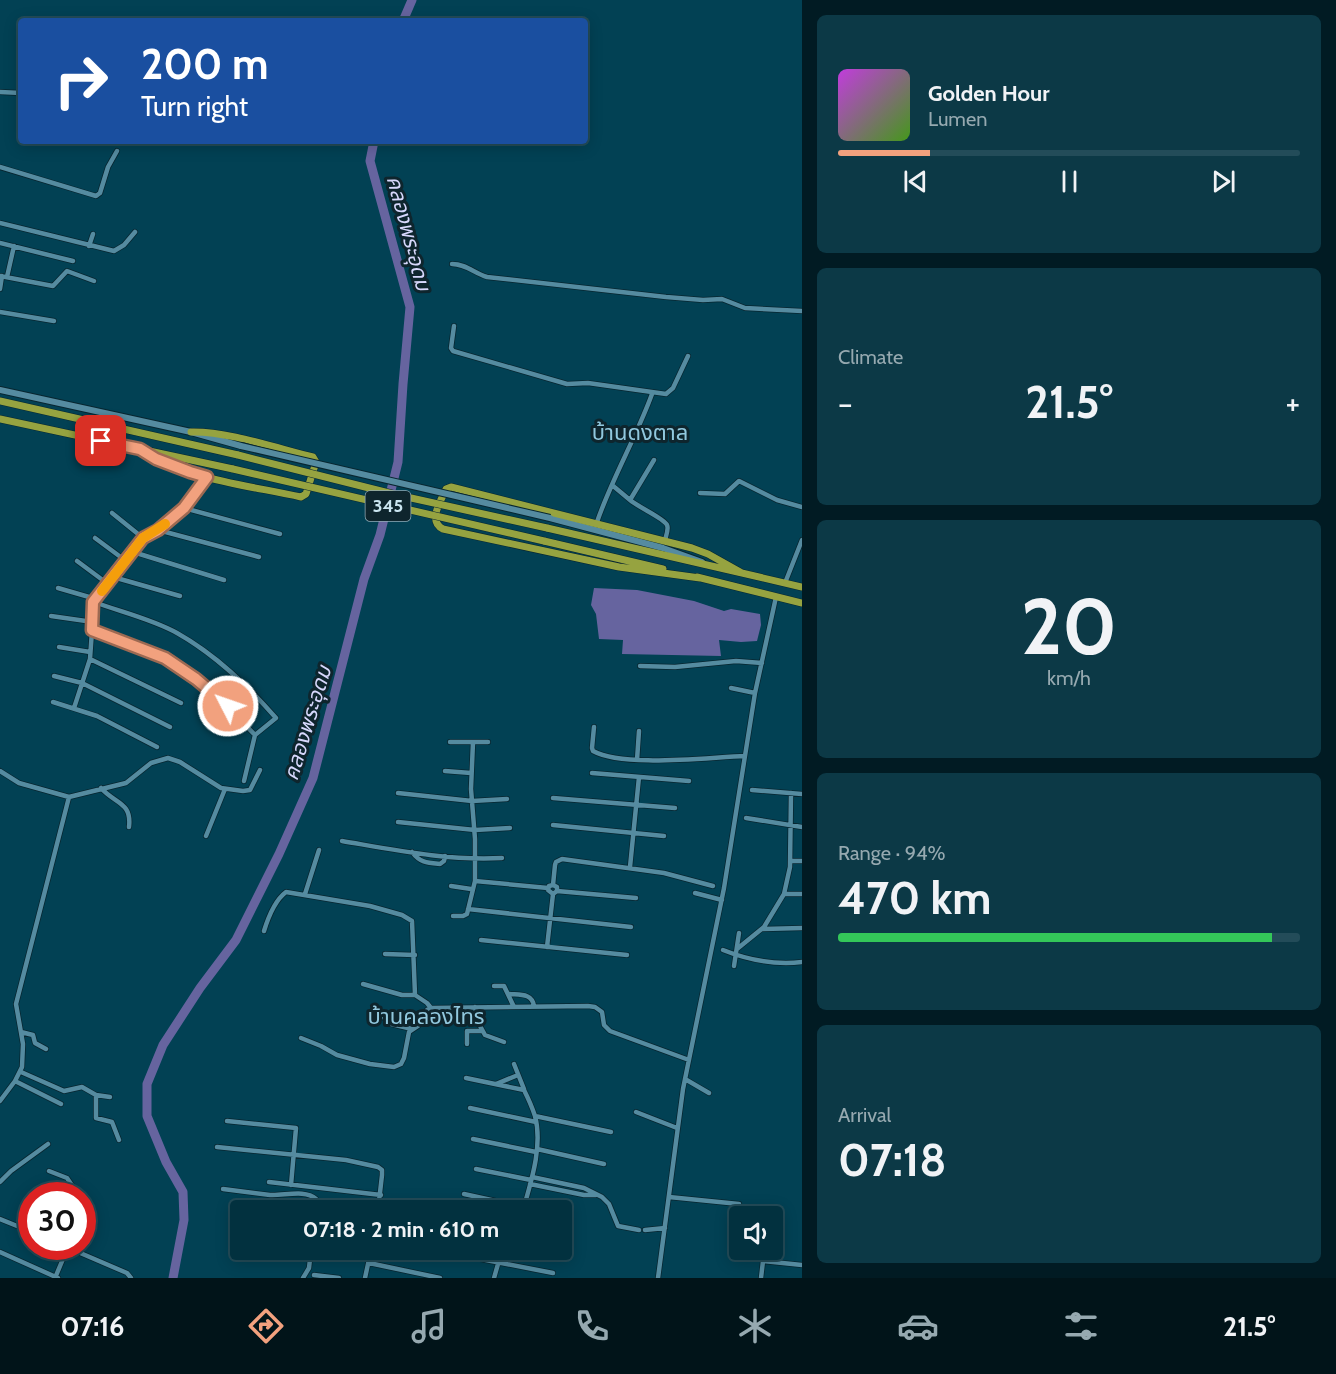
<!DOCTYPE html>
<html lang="en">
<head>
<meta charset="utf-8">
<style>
  body { margin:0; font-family:Cabin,"Noto Sans Thai",sans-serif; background:#0c3946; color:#f1f3f6; height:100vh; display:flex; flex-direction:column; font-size:22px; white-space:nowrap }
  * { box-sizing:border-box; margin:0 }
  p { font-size:20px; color:#96a9b0 }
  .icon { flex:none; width:33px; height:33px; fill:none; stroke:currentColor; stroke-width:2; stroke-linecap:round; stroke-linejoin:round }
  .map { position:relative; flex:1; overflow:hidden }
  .side { display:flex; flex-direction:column; gap:15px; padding:15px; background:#011b23; width:534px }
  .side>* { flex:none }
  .hud { position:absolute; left:18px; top:18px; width:570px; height:126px; border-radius:6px; box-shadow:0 3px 15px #0003,0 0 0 2px #234c59; background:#1a4fa0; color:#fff; overflow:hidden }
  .buttons { position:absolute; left:729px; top:1206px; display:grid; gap:12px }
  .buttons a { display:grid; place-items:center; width:54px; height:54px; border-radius:6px; background:#02313f; box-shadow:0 3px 15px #0003,0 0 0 2px #234c59; font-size:30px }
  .speed { position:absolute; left:18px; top:1182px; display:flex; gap:12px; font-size:30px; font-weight:700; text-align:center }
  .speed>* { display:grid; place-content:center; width:78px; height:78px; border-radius:50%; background:#02313f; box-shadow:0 3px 15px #0003,0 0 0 2px #234c59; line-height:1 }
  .speed .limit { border:9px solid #d22; background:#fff; color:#111 }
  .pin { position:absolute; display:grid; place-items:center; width:51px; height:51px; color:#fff; margin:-26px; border-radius:12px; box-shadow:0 3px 9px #0006 }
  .me { position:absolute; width:66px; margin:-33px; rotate:311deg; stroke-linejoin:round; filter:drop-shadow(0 0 4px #0008) }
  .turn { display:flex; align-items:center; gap:21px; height:126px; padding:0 24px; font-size:27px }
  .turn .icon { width:78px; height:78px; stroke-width:2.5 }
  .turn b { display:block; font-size:42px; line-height:51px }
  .big { font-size:45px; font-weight:700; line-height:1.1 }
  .side .card { flex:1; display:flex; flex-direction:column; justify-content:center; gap:9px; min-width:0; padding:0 21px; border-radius:9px; background:#0c3946 }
  .side .dial { align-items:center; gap:0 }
  .dial b { font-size:78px; line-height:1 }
  .song { display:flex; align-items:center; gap:18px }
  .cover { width:72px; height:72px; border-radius:9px; background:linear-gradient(135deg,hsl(290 70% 55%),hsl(100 70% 35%)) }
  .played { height:6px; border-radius:3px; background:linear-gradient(90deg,#f2a17e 20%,#234c59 20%) }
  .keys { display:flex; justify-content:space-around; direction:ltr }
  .heat { display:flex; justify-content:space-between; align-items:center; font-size:33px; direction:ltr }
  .charge { height:9px; border-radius:4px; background:linear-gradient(90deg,#34c759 94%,#234c59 0) }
  .trip { position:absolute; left:230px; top:1200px; width:342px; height:60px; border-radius:6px; background:#02313f; box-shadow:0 3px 15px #0003,0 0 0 2px #234c59; font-weight:700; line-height:60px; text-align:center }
  .tabs { display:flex; height:96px; justify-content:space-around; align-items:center; background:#011419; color:#96a9b0 }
  .tabs .icon { width:42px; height:42px }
  .tabs .on { color:#f2a17e }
  .tabs b { font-size:27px; color:#f1f3f6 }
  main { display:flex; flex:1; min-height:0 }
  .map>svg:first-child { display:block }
  .water { fill:#66649f }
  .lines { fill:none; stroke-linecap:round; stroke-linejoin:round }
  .river { stroke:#66649f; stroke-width:9 }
  .street-casing { stroke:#082630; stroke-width:6 }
  .secondary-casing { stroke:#082630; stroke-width:8 }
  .primary-casing { stroke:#082630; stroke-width:8 }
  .street { stroke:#558ba0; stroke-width:4.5 }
  .secondary { stroke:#558ba0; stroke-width:6 }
  .primary { stroke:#96a340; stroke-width:7 }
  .secondary-bridge-casing { stroke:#082630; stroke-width:8; stroke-linecap:butt }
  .primary-bridge-casing { stroke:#082630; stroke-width:8; stroke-linecap:butt }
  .secondary-bridge { stroke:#558ba0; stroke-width:6 }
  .primary-bridge { stroke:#96a340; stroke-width:7 }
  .route-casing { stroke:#9d6952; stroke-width:15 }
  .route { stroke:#f2a17e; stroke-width:10 }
  .slow { stroke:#f59e0b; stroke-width:10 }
  .labels { text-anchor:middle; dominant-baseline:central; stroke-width:6; stroke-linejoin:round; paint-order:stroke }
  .shield { fill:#0e252d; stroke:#92abb6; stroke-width:1.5 }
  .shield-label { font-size:18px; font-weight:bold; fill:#cae5f0 }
  .water-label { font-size:21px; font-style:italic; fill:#d7d8fc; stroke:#0e252d }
  .quarter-label { font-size:22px; fill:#91c8de; stroke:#0e252d }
</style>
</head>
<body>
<main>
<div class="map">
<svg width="802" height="1278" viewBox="0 0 802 1278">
  <rect width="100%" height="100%" fill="#024154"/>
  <path class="water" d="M 594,588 L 637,590 L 694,601 L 724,611 L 731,609 L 760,614 L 761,625 L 757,641 L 741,642 L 719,640 L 721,656 L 622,654 L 623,640 L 599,639 L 596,614 L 591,605 Z"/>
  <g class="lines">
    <path class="river" d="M 403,21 L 412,0
      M 173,1278 L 184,1220 L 183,1192 L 166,1162 L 147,1116 L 147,1084 L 163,1045 L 200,988 L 236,940 L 279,854 L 313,778 L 364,579 L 380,535 L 398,462 L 403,384 L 410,307 L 370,161 L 374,141"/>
    <g class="street-casing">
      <path id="street" d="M 0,92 L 21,93
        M 0,167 L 96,196 L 100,193 L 108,167 L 117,151
        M 0,223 L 114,251 L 124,245 L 135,232
        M 0,243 L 73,261
        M 89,246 L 93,234
        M 452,264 C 466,264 474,273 487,277 L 666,297 L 703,300 L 722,299 L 745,308 L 802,311
        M 0,276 L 53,286 L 67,271 L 94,281
        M 7,277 L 14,246
        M 0,289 L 2,276
        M 0,312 L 54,321
        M 454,326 L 451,348 L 453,351 L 567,384 L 588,383 L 666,394 L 673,388 L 688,356
        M 654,460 L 630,500 C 638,507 665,519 667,525 C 669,529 666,536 665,540
        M 612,485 L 630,500
        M 700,493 L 725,494 L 739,481 L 777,500 L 802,507
        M 184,508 L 280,534
        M 112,513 L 143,538
        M 597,522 C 612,478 636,438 652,394
        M 158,530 L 259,557
        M 95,538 L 126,561
        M 133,552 L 224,580
        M 77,561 L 108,584
        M 113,577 L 180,596
        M 785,583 L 802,540
        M 58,588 L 96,599
        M 94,602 C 121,612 152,619 177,633 C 216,655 247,685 276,718 L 255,735 L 244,781
        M 51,616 L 93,622
        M 92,630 C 117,639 144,646 166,659 C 200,679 228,707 255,735
        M 59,647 L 90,652
        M 90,659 L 181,703
        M 640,666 L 675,667 L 736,661 L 762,663
        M 54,676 L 82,683 L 170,727
        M 731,688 L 755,693
        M 53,702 L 97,716 L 157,747
        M 74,708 L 90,659 L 94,602 L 143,538 L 158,530 L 184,508 L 207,477
        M 594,727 L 592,748 L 593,751 C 624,768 709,757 745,756
        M 450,742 L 488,742
        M 637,760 L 639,731
        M 0,771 L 19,783 L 69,797 L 126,783 L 151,763 L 168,758 L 180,762 L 221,788 L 243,791 L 250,790 L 260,770
        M 445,771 L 471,773
        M 592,773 L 689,781
        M 101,788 C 115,804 132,802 129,827
        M 752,790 L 802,794
        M 398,793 L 472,801 L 507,799
        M 553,798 L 675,808
        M 746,818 L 802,827
        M 398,822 L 475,830 L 510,828
        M 553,825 L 664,836
        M 206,836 L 225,789
        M 342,841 C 395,850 448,861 502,858
        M 412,852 C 420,863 428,863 440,864 L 444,861 L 445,856
        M 790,861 L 802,861
        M 630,867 L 639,777
        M 475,881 L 548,888
        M 553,885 L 555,865 L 556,862 L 562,859 L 664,873 L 713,886
        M 451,886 L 471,889
        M 557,891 L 636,898
        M 695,893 L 722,900
        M 305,894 L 319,850
        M 784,894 L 802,894
        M 468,909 L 631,927
        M 453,916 L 463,916 L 467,914 L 475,881 L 475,839 L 471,789 L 473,742
        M 763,929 L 802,928
        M 264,931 C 268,918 274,901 286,892 L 370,906 L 402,915 L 412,921 L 415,995
        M 481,940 L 627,955
        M 547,947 L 553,894 L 557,891 L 557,887 L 553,885 L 549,886 L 548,890 L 553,894
        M 737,949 L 764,927 L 784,894 L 790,867 L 791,793
        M 723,950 C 748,960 775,965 802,962
        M 385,954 L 415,955
        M 734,966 L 739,933
        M 363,984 L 402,995 L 415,995 L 427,1003 L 431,1008
        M 494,986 L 504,986 L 514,1007
        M 509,994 C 520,995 532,993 534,1006
        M 475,1007 L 479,1024 L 485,1035 L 504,1042
        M 442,1008 L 443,1014 L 449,1017 L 458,1015 L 459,1007
        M 383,1015 L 387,1023 L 412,1029
        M 21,1032 L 33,1035 L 35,1043 L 46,1049
        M 301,1038 L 321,1046 L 337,1055 L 370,1064 L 394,1067 L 401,1064 L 404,1058 L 409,1032 L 418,1026 L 427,1010 L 431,1008 L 588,1006 L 595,1007 L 602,1012 L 604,1025 L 610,1031 L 689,1060
        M 467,1044 L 467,1031 L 481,1031
        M 514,1064 L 524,1089
        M 21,1072 L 64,1091 L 82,1087 L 96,1095 L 110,1097
        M 466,1078 L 524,1090 C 528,1098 532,1107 535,1116 C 543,1146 531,1182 523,1210
        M 685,1079 L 709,1093
        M 15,1081 L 61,1104
        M 496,1084 L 518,1075
        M 96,1095 L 96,1118 L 112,1122 L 119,1140
        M 0,1101 L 15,1081 L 22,1067 L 23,1044 L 16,1004 L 69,797
        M 470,1108 L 536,1122
        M 636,1112 L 677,1128
        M 535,1116 L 611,1132
        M 227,1121 L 296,1128 L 291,1185
        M 473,1139 L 536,1152
        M 217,1147 L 346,1160 L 378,1167 L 382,1170 L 382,1175 L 378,1210
        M 537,1149 L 604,1164
        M 476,1169 L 531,1180
        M 49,1171 L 67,1178 L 79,1196
        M 532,1177 L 584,1188 L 602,1197 L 609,1204 L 618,1226 L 639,1230
        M 0,1182 L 11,1171 L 48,1144
        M 269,1182 L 381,1195
        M 530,1184 L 584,1195 L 596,1195
        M 223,1189 C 239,1191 255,1193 270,1195 C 284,1196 305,1189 316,1199 L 315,1210
        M 464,1194 L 524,1207
        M 31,1196 L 32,1196
        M 669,1197 L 739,1204
        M 82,1201 L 86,1207 L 82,1215
        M 379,1208 L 391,1210
        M 82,1218 L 95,1223
        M 0,1219 L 32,1232
        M 645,1230 L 665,1228
        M 64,1246 L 127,1273 L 131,1278
        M 334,1250 L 371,1253
        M 434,1250 L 553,1273
        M 760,1250 L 759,1254 L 763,1261 L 761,1278
        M 0,1252 L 58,1278
        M 763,1261 L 802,1265
        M 369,1263 L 440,1278
        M 314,1275 L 339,1278
        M 55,1278 L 68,1247
        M 303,1278 L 309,1268 L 311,1250
        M 365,1278 L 371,1250
        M 494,1278 L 502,1250
        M 658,1278 L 683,1089 L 724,888 L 755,693 L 776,597"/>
    </g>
    <g class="secondary-casing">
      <path id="secondary" d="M 0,390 L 191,432 L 241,446
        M 550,518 L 663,548 L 702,562"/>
    </g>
    <g class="primary-casing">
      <path id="primary" d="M 0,401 L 238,455
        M 0,419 L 233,469
        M 140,449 C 187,480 247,485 301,497 L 306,494 L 316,462 L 313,457 C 276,448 227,431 191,432
        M 547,528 L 802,587
        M 544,541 L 663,569
        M 697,577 L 802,603
        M 700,578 L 619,567 L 443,529 C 427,521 441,501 446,489 L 451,487 L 692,548 L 708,554 L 742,573"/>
    </g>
    <use href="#street" class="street"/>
    <use href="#secondary" class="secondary"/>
    <use href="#primary" class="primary"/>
    <g class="secondary-bridge-casing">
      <path id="secondary-bridge" d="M 241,446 L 550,518"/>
    </g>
    <g class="primary-bridge-casing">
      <path id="primary-bridge" d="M 238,455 L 393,494 L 547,528
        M 233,469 L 544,541"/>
    </g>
    <use href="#secondary-bridge" class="secondary-bridge"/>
    <use href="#primary-bridge" class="primary-bridge"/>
  </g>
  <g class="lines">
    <g class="route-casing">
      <path id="route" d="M 101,441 L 140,449 L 156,459 L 190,472 L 207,477 L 184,508 L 158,530 L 143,538 L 93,602 L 92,630 L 165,658 L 196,679 L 228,706"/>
    </g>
    <use href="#route" class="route"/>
    <path class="slow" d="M 102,591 L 143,538 L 165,524"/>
  </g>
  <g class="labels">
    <rect class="shield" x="365.5" y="491" width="45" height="30" rx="4.5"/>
    <g class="shield-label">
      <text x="388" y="506">345</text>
    </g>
    <g class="water-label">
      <text transform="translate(409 233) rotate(75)">คลองพระอุดม</text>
      <text transform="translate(307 723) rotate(-73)">คลองพระอุดม</text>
    </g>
    <g class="quarter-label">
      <text x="640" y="432">บ้านดงตาล</text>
      <text x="426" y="1016">บ้านคลองไทร</text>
    </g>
  </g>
</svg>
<div class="buttons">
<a><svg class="icon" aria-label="sound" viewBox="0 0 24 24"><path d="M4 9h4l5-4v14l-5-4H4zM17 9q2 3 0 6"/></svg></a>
</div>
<div class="speed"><div class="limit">30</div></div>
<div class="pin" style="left:101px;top:441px;background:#d93025"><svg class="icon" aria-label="arrive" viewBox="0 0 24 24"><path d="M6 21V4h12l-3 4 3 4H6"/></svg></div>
<svg class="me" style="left:228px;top:706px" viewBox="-20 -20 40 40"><circle r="17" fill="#f2a17e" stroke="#fff" stroke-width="3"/><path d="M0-11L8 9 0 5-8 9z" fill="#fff"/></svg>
<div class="trip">07:18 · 2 min · 610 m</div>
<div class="hud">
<div class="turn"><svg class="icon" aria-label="right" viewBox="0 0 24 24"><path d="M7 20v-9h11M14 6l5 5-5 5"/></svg><div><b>200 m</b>Turn right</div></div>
</div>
</div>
<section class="side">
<div class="card">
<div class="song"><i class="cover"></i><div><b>Golden Hour</b><p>Lumen</p></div></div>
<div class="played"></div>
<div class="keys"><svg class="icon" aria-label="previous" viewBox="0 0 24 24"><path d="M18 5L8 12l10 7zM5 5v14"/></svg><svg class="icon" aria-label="pause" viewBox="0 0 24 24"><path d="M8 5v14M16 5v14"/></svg><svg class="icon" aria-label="next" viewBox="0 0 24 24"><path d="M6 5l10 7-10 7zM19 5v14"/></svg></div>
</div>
<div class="card"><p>Climate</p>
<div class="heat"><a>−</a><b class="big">21.5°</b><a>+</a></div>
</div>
<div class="card dial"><b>20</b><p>km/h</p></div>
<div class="card"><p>Range · 94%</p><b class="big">470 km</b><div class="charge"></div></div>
<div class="card"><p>Arrival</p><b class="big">07:18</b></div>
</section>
</main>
<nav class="tabs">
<b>07:16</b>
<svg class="icon on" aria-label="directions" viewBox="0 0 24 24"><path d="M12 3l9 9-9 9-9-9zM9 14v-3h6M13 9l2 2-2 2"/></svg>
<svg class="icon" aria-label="music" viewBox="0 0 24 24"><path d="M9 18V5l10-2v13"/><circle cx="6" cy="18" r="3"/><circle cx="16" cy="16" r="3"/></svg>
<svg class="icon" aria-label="phone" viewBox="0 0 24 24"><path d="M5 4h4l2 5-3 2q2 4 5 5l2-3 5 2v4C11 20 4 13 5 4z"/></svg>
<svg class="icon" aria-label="climate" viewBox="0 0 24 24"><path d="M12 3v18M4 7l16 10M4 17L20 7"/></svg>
<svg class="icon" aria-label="car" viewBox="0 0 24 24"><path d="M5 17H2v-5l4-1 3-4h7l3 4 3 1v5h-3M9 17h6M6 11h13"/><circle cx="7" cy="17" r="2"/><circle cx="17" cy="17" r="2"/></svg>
<svg class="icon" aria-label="filters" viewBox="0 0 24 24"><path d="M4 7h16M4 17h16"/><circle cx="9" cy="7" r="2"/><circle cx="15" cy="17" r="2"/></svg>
<b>21.5°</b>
</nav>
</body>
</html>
